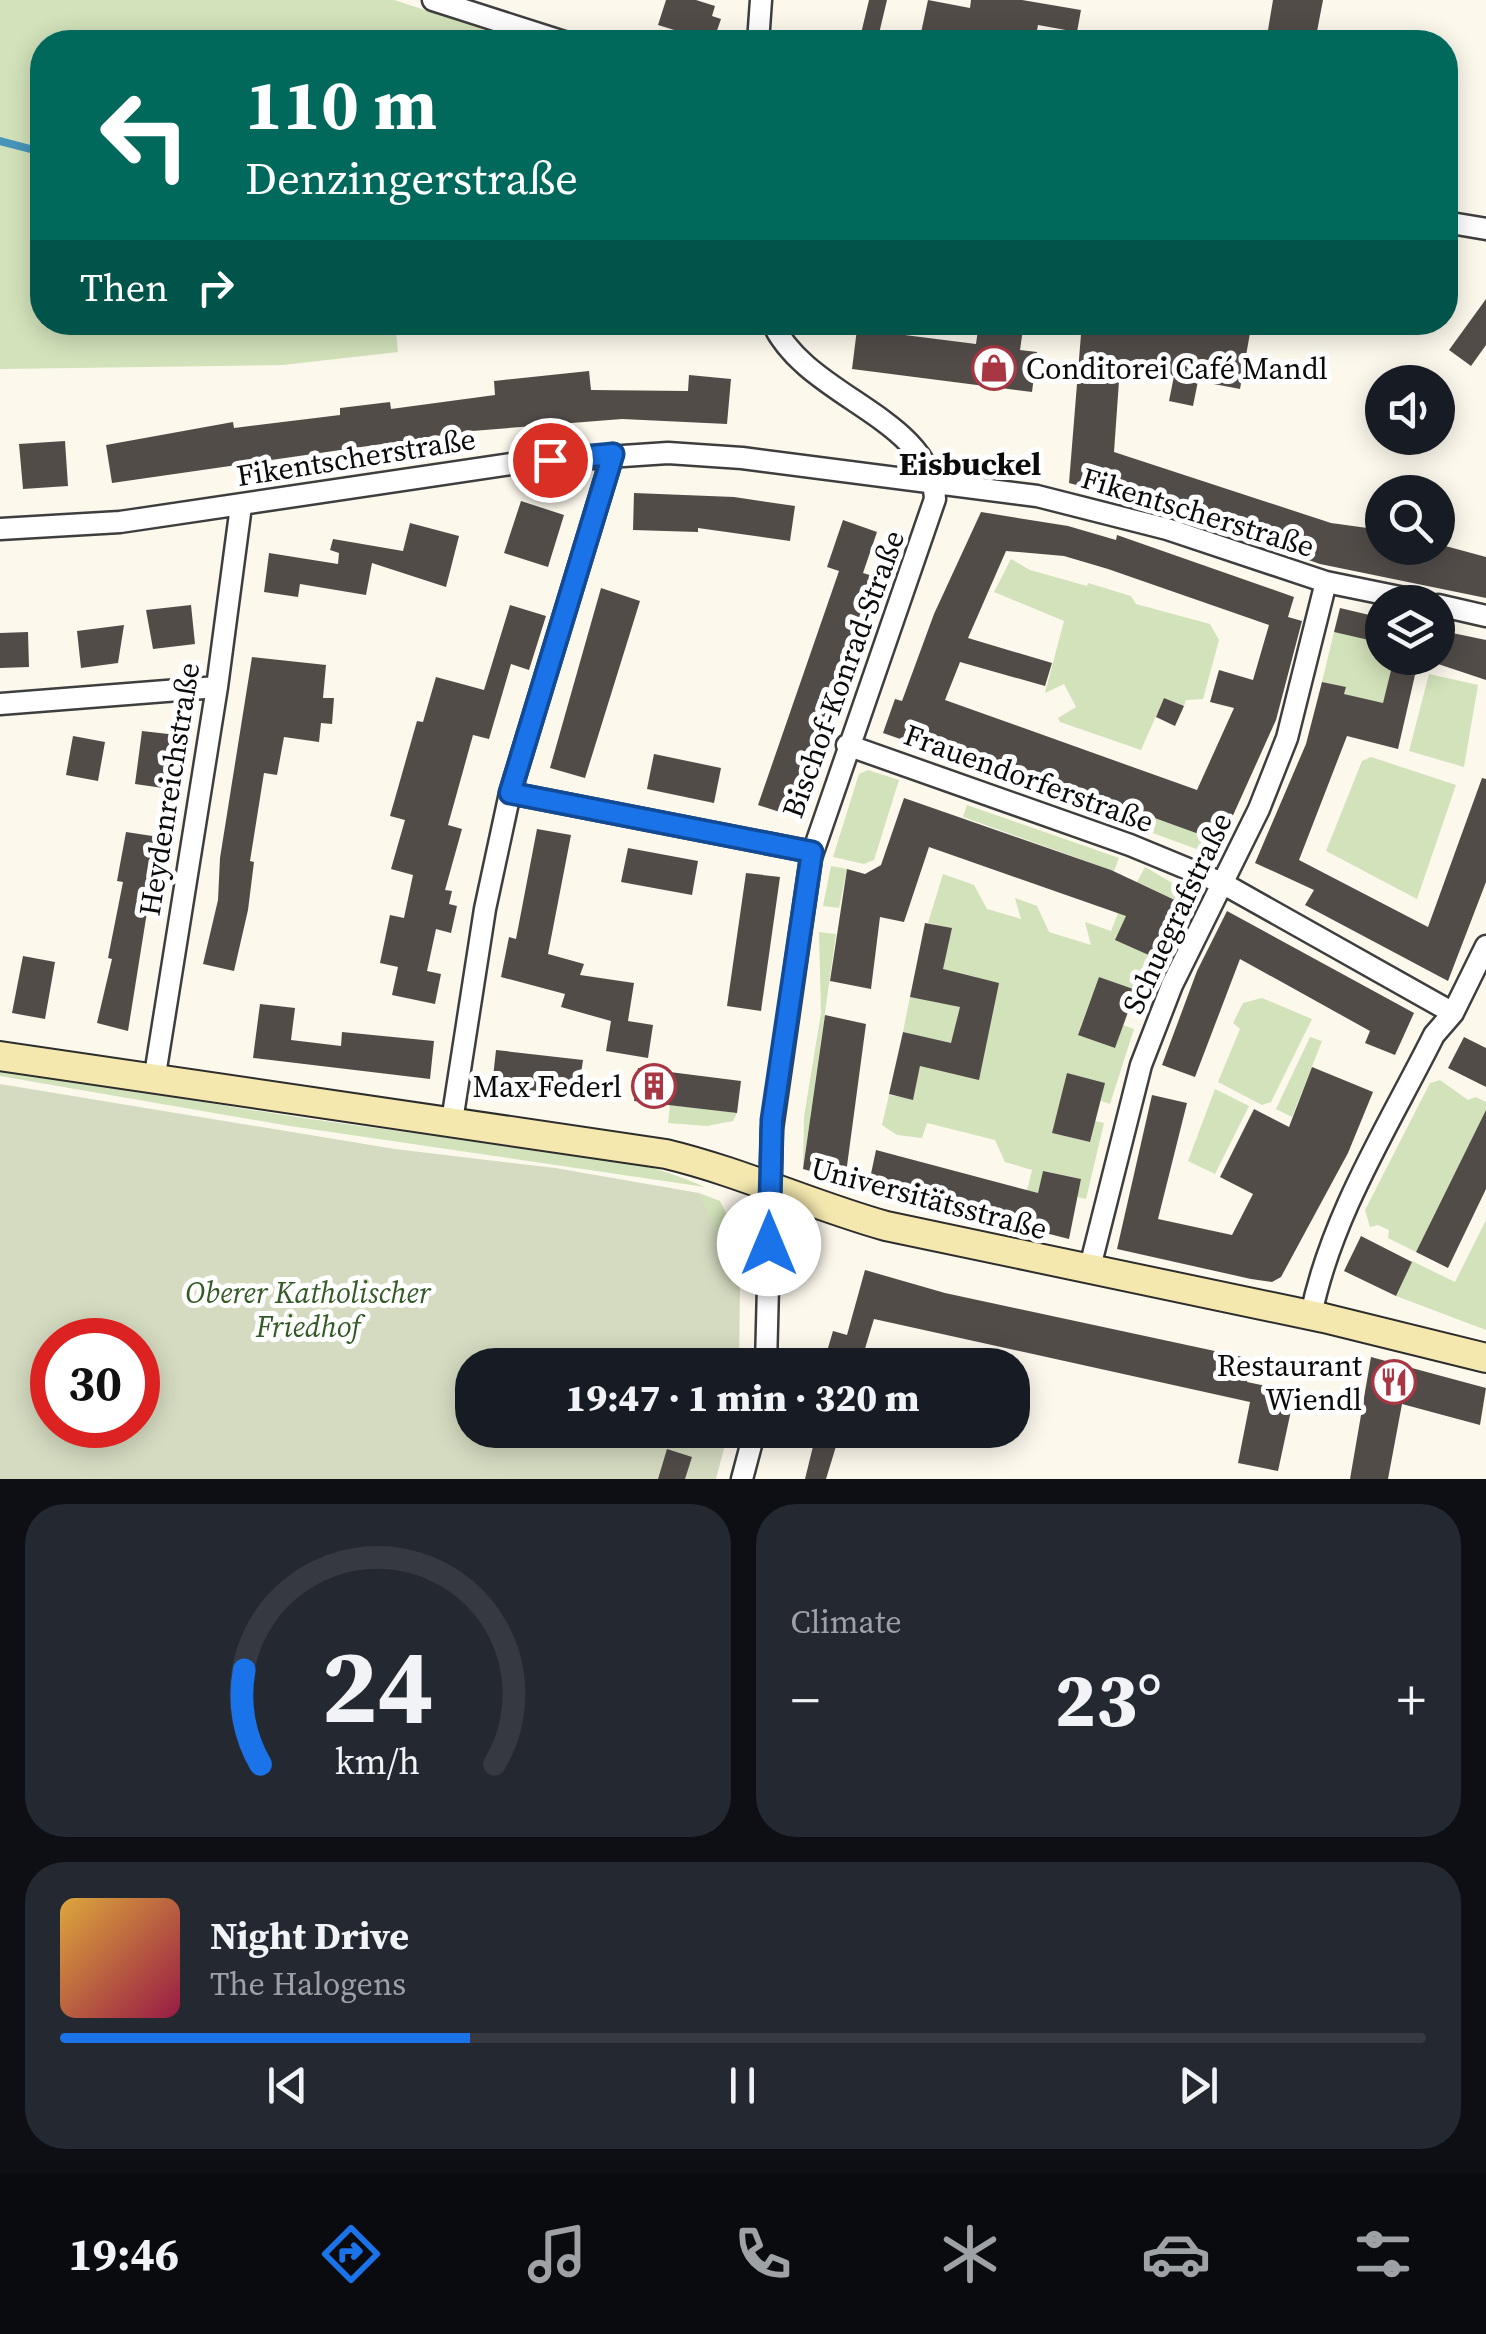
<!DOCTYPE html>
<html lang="en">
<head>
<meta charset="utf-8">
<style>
  body { margin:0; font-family:"Source Serif 4",serif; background:#242831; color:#f1f3f6; height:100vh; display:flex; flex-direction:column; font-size:38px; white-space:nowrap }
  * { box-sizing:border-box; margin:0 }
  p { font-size:32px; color:#9ea1a6 }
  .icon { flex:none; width:55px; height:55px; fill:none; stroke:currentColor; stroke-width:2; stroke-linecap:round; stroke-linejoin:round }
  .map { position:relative; height:1479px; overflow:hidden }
  .side { display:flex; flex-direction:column; gap:25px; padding:25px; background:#0d0f14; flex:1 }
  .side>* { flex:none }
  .top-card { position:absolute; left:30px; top:30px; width:1428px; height:305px; border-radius:40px; box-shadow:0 5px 25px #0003; background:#00695c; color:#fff; overflow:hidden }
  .controls { position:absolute; left:1365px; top:365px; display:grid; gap:20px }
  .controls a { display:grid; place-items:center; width:90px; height:90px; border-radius:50%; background:#171b24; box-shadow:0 5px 25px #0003; font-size:50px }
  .speed { position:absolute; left:30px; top:1318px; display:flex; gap:20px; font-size:50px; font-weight:700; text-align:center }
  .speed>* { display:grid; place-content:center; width:130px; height:130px; border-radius:50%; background:#171b24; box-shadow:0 5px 25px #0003; line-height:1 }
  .speed .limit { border:15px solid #d22; background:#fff; color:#111 }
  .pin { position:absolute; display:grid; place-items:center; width:85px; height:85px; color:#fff; margin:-42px; border:5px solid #fff; border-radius:50%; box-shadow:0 2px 10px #0007 }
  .me { position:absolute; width:110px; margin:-55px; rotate:0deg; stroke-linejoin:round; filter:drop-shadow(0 0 8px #0008) }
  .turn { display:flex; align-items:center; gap:35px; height:210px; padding:0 50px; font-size:45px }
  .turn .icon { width:130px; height:130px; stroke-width:2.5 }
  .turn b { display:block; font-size:70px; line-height:85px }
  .then { display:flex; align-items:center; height:95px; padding:0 50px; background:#0003; gap:20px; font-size:38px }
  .big { font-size:75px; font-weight:800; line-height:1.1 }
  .side .widget { flex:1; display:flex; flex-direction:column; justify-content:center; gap:15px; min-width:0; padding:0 35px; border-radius:40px; background:#242831 }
  .side .dial { align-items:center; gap:0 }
  .dial svg { height:260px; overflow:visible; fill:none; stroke:#363941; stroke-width:7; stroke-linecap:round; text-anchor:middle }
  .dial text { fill:#f1f3f6; stroke:none }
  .song { display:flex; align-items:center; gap:30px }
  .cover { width:120px; height:120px; border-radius:15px; background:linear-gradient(135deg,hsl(40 70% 55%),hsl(340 70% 35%)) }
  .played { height:10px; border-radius:5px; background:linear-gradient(90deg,#1a73e8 30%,#363941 30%) }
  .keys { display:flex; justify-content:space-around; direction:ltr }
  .heat { display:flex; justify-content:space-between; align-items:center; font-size:55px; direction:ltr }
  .side .tiles { flex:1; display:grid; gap:25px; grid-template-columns:1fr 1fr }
  .widget:last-child { grid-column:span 2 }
  .trip { position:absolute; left:455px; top:1348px; width:575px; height:100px; border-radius:40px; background:#171b24; box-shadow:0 5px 25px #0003; font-weight:800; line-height:100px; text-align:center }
  .menu { display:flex; height:160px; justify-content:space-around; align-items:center; background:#090b0e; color:#9ea1a6 }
  .menu .icon { width:70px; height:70px }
  .menu .current { color:#1a73e8 }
  .menu b { font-size:45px; color:#f1f3f6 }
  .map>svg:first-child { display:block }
  .green { fill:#d2e2ba }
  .cemetery { fill:#d4dbc0; fill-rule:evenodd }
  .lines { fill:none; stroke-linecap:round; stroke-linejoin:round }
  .stream { stroke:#4895bb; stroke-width:8 }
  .building { fill:#524c49; fill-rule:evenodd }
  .street-casing { stroke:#3e3e3e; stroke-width:25 }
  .secondary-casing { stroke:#2d2d2d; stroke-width:32 }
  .street { stroke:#fff; stroke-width:20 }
  .secondary { stroke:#f4e8af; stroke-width:28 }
  .route-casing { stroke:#114b97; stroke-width:25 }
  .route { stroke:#1a73e8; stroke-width:18 }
  .labels { text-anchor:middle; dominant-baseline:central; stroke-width:10; stroke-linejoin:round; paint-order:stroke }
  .poi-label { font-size:30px; fill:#0b0b0b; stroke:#fff; text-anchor:end }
  .street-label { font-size:30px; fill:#0b0b0b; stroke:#fff }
  .park-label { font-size:30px; font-style:italic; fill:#335a25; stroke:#fff }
  .neighbourhood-label { font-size:32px; font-weight:bold; fill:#0b0b0b; stroke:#fff }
</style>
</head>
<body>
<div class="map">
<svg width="1486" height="1479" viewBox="0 0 1486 1479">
  <rect width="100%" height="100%" fill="#fcf8ec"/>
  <path class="green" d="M 0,0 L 394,0 L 524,42 L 42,42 L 42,322 L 395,323 L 398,352 L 283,365 L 0,369 Z
    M 1011,559 L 1030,570 L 1087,586 L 1088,583 L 1131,596 L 1136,604 L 1210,624 L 1219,640 L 1203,699 L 1186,700 L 1184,706 L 1164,698 L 1141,750 L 1060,722 L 1058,718 L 1076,707 L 1064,684 L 1045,693 L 1064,621 L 994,592 Z
    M 1365,614 L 1382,618 L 1373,657 L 1393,662 L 1383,704 L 1344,694 L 1345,687 L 1322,682 L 1334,632 L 1345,634 L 1361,627 Z
    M 1429,674 L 1478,685 L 1464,767 L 1409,751 Z
    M 984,757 L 1132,810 L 1126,825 L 979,772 Z
    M 1371,757 L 1456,785 L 1417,899 L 1326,851 L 1362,761 Z
    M 868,770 L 899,780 L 874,860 L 864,864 L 833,857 L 859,774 Z
    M 967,805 L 1119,858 L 1114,871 L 963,817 Z
    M 1155,817 L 1221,842 L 1213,855 L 1150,832 Z
    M 831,866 L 847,869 L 839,908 L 823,906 Z
    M 1145,867 L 1193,895 L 1179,923 L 1169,918 L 1176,900 L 1141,884 L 1161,934 L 1172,939 L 1140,1013 L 1129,1009 L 1135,990 L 1099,977 L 1078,1034 L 1114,1048 L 1123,1025 L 1134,1029 L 1110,1104 L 1101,1101 L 1104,1083 L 1068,1074 L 1052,1133 L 1090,1142 L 1095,1121 L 1104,1123 L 1086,1199 L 1077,1197 L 1081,1179 L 1043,1171 L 1030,1231 L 1018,1227 L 1032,1170 L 1005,1162 L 995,1140 L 927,1123 L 922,1138 L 897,1135 L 882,1125 L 889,1095 L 913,1099 L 926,1038 L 903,1032 L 910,997 L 951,928 L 928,923 L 943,874 L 974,885 L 987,909 L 1021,919 L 1015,898 L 1037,906 L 1049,932 L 1091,945 L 1085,922 L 1111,931 L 1131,881 L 1137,882 Z
    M 819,932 L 836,934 L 803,1169 L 804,1117 L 821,1013 Z
    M 1262,998 L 1312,1019 L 1271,1102 L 1262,1105 L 1218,1082 L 1240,1029 L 1233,1023 L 1243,1003 Z
    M 1310,1037 L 1322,1041 L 1292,1117 L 1276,1109 Z
    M 0,1067 C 133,1089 265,1115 399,1131 C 499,1143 612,1145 705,1187 L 290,1126 L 0,1076 Z
    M 1440,1080 L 1468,1100 L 1476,1097 L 1486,1102 L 1486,1110 L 1416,1252 L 1388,1238 L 1389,1230 L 1378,1225 L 1370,1227 L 1365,1210 L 1430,1083 Z
    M 1215,1089 L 1249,1106 L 1215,1174 L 1188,1161 Z
    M 670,1105 L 737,1113 L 733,1121 L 707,1126 L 668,1123 Z
    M 699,1193 L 720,1201 L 734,1229 L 717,1237 Z
    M 1486,1220 L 1486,1330 L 1396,1296 L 1412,1261 L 1455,1282 Z"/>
  <path class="cemetery" d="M 0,1084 L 395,1149 L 555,1168 L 699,1193 L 740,1283 L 739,1365 L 472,1365 L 472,1430 L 729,1430 L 716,1479 L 0,1479 ZM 52,1340 L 138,1340 L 138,1425 L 52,1425 Z"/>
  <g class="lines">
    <path class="stream" d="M 0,141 L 42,152"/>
  </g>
  <path class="building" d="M 666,0 L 696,0 L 715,6 L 712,16 L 721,19 L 713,42 L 658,25 Z
    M 869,0 L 887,0 L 877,42 L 859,42 Z
    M 928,0 L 970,8 L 971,0 L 1022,0 L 1081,10 L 1077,32 L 1038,25 L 1035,42 L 919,42 Z
    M 1273,0 L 1323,0 L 1315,42 L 1266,42 Z
    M 1486,299 L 1486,345 L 1471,366 L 1449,350 Z
    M 979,322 L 1024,322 L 1020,350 L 1037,352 L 1032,392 L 852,369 L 857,329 L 976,344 Z
    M 1082,322 L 1252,322 L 1240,389 L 1198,381 L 1193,406 L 1169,401 L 1174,376 L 1120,367 L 1114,452 L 1331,523 L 1382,530 L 1382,548 L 1438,548 L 1438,544 L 1486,557 L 1486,598 L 1320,564 L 1155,506 L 1069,483 Z
    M 589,371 L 591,390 L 688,391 L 689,375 L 731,379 L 727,424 L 622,419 L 472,431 L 112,483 L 106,445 L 233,422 L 234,428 L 340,415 L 340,408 L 390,402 L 391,409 L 495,395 L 494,381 Z
    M 65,441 L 68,486 L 23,489 L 19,444 Z
    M 634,493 L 734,497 L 795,506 L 790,541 L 698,528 L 698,532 L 633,530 Z
    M 521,501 L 564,515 L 548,567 L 504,553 Z
    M 981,512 L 1068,526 L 1116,540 L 1117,535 L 1294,597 L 1288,617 L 1302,621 L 1276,720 L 1221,842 L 959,747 L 955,758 L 883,733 L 895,699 L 902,701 L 934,614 ZM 1006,551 L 1064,556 L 1108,569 L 1269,625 L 1253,680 L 1219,670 L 1210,702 L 1234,708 L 1197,790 L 945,700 L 960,662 L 1045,686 L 1052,663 L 968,638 Z
    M 843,520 L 877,532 L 863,573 L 873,576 L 792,816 L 758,805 L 839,571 L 827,567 Z
    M 410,523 L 459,536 L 446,587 L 372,563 L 366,595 L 300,584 L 298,597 L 264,592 L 269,553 L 338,564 L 339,553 L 330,550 L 333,539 L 403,551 Z
    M 601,588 L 640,601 L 585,778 L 550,768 Z
    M 191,605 L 195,644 L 153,649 L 146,610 Z
    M 510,605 L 546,616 L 529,670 L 511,664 L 489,739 L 473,735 L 448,825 L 462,829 L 445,890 L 452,891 L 449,904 L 457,906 L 451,933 L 436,929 L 427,971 L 441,974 L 435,1004 L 392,995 L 398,967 L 380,963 L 390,915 L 404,918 L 413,875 L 391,869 L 405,820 L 390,816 L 417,721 L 423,722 L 436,677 L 484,690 Z
    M 1340,608 L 1382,618 L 1382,643 L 1334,632 Z
    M 124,625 L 118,663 L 81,668 L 77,631 Z
    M 1438,630 L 1486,640 L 1486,680 L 1438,664 L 1415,675 L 1398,749 L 1347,736 L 1299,860 L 1428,927 L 1482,778 L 1486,779 L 1486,882 L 1448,981 L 1305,905 L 1314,890 L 1255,863 L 1306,744 L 1322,682 L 1346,687 L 1344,694 L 1383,703 L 1394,658 L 1438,658 Z
    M 28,632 L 29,667 L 0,668 L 0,633 Z
    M 252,657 L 326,665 L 323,698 L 334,698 L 332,724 L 321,723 L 319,742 L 284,737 L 277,775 L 264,773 L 250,861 L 254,862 L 248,910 L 234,971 L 203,964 L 218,900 L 220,858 Z
    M 1164,698 L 1184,706 L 1175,726 L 1156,717 Z
    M 142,731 L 177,735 L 170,789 L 135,784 Z
    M 73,736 L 105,742 L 98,781 L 66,775 Z
    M 654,754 L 721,768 L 714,803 L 647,789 Z
    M 904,798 L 1111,870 L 1177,901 L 1151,956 L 1115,940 L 1126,916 L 929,847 L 904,922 L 880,917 L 871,989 L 830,981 L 847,869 L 865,874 L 881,865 Z
    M 537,829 L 571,835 L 548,954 L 584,964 L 580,975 L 634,983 L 628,1021 L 653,1025 L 648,1058 L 606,1051 L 611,1021 L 561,1007 L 565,994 L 501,977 L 509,937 L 516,939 Z
    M 126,832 L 159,837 L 128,1031 L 97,1023 L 112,959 L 108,958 L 123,882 L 117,881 Z
    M 628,848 L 698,861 L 692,895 L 621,882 Z
    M 746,873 L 780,877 L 761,1011 L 727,1006 Z
    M 1227,911 L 1414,1013 L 1395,1055 L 1365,1043 L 1370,1031 L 1240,959 L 1195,1077 L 1162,1065 L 1197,971 Z
    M 925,923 L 952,928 L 943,969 L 999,983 L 979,1080 L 920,1066 L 913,1100 L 889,1094 L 903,1032 L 951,1043 L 960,1007 L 910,997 Z
    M 23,956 L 55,962 L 45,1019 L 12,1013 Z
    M 1099,977 L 1136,990 L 1115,1048 L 1078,1035 Z
    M 260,1004 L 295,1008 L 291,1040 L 341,1046 L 342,1032 L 434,1041 L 430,1079 L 253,1058 Z
    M 825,1015 L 866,1024 L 845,1181 L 803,1169 Z
    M 1464,1037 L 1486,1048 L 1486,1087 L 1448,1068 Z
    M 496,1050 L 583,1060 L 578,1095 L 492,1086 Z
    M 1312,1067 L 1373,1092 L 1348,1153 L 1281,1277 L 1272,1282 L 1251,1279 L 1117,1249 L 1152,1095 L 1187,1103 L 1158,1219 L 1232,1235 L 1253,1194 L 1220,1177 L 1254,1109 L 1289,1127 Z
    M 638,1068 L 741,1081 L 737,1113 L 634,1101 Z
    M 1067,1073 L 1105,1083 L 1090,1142 L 1052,1133 Z
    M 1486,1110 L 1486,1189 L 1448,1268 L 1416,1252 Z
    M 876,1150 L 1038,1193 L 1043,1171 L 1081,1179 L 1069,1239 L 868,1188 Z
    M 1361,1236 L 1412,1262 L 1396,1296 L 1344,1271 Z
    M 865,1270 L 945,1293 L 1252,1359 L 1247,1382 L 1295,1392 L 1278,1471 L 1238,1463 L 1250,1402 L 874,1319 L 860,1365 L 823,1365 L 833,1331 L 847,1335 Z
    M 1371,1357 L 1486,1388 L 1480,1425 L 1402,1404 L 1388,1479 L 1350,1479 Z
    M 817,1430 L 841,1430 L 826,1479 L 805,1479 Z
    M 667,1449 L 692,1457 L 685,1479 L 658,1479 Z"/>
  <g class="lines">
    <g class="street-casing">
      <path id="street" d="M 433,0 L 564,42
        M 758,42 L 761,0
        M 1445,222 L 1486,229
        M 0,529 L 120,522 L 518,463 L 668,453 L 742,458 L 1037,496 L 1167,529 L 1326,582 L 1424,602
        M 1438,605 L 1486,616
        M 0,704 L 217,687
        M 847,745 L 1130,845 L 1222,883 L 1453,1013
        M 510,793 L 812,852
        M 154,1081 L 217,687 L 241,506
        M 452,1121 L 485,909 L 510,793 L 613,454
        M 1089,1271 L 1141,1065 L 1172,985 L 1259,809 L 1287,738 L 1326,582
        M 1311,1315 C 1331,1216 1389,1125 1434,1035 L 1453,1013 L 1486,946
        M 766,1365 L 772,1129 L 811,858 L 935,499 C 931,416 806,398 772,322
        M 742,1479 L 755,1430"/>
    </g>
    <g class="secondary-casing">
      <path id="secondary" d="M 0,1056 L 666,1154 C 741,1172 811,1205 886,1226 L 1324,1318 L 1486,1358"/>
    </g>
    <use href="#street" class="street"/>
    <use href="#secondary" class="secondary"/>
  </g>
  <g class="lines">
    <g class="route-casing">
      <path id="route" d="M 550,460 L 613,454 L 510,793 L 812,852 L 772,1120 L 769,1244"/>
    </g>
    <use href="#route" class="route"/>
  </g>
  <defs>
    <g id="shop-ring" transform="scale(2.25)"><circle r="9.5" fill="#fff" stroke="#a93643" stroke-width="1.5"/><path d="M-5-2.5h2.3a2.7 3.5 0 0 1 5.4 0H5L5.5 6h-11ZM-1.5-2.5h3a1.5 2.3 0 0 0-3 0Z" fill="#a93643"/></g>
    <g id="building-ring" transform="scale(2.25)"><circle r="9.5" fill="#fff" stroke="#a93643" stroke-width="1.5"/><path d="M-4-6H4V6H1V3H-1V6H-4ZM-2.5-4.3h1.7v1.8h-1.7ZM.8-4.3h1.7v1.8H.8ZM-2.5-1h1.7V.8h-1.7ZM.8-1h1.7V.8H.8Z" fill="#a93643"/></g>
    <g id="restaurant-ring" transform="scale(2.25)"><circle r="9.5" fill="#fff" stroke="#a93643" stroke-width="1.5"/><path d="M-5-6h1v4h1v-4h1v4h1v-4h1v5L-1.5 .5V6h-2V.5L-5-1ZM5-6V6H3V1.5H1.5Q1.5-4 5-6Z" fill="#a93643"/></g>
  </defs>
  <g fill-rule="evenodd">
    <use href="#shop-ring" x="994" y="368"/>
    <use href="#building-ring" x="654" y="1086"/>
    <use href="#restaurant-ring" x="1394" y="1382"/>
  </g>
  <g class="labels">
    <g class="poi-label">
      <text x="1026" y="368" text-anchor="start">Conditorei Café Mandl</text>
      <text x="622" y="1086">Max Federl</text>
      <text x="1362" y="1365">Restaurant<tspan x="1362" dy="34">Wiendl</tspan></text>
    </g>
    <g class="street-label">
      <text transform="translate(356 457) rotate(-9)">Fikentscherstraße</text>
      <text transform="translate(1198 512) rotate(17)">Fikentscherstraße</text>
      <text transform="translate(843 674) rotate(-70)">Bischof-Konrad-Straße</text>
      <text transform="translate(1029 778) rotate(20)">Frauendorferstraße</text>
      <text transform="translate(169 789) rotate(-81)">Heydenreichstraße</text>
      <text transform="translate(1177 913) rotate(-65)">Schuegrafstraße</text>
      <text transform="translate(929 1198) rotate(15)">Universitätsstraße</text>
    </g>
    <g class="park-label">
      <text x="308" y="1292">Oberer Katholischer<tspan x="308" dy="34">Friedhof</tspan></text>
    </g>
    <g class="neighbourhood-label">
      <text x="970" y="464">Eisbuckel</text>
    </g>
  </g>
</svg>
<div class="controls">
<a><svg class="icon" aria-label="sound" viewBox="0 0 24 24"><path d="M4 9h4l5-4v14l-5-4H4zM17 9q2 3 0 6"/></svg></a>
<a><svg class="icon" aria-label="search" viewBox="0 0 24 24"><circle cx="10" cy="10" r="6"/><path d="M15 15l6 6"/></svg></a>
<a><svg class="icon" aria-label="layers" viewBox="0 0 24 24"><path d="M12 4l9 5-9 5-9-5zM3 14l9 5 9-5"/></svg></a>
</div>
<div class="speed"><div class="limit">30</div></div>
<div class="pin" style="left:550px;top:460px;background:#d93025"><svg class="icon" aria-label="arrive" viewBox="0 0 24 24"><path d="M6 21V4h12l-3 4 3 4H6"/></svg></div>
<svg class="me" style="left:769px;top:1244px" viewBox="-20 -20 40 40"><circle r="19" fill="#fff"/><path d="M0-13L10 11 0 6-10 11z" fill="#1a73e8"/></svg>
<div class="trip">19:47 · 1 min · 320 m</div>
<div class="top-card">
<div class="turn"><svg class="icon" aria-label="left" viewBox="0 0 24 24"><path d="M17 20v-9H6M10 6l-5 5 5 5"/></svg><div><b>110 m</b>Denzingerstraße</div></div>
<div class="then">Then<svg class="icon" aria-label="right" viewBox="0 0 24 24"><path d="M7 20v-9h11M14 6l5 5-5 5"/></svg></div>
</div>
</div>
<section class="side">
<div class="tiles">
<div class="widget dial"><svg viewBox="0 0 100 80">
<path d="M14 69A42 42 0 1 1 86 69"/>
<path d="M14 69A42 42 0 0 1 9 40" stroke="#1a73e8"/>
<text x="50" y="56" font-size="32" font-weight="700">24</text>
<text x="50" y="72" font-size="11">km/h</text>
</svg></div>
<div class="widget"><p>Climate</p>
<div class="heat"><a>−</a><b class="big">23°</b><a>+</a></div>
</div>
<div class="widget">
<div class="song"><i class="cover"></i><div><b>Night Drive</b><p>The Halogens</p></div></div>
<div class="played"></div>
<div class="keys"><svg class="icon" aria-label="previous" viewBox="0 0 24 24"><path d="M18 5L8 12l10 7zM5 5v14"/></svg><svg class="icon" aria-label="pause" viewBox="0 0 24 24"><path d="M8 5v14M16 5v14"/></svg><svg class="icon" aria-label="next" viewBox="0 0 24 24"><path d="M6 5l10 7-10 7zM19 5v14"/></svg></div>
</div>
</div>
</section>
<nav class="menu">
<b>19:46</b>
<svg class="icon current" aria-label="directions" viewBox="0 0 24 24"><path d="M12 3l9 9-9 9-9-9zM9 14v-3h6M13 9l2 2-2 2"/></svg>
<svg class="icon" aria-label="music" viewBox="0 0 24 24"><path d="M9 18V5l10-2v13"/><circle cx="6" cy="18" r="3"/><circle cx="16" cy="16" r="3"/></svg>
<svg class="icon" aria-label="phone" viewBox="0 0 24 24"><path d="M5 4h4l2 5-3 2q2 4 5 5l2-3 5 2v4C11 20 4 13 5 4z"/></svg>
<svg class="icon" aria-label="climate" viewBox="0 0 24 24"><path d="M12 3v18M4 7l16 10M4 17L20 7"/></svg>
<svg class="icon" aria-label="car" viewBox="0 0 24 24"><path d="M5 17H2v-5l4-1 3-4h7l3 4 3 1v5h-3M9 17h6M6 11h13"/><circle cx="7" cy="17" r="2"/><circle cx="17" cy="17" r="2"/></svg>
<svg class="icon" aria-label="filters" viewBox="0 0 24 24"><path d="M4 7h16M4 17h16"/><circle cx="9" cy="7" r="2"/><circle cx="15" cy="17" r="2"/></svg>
</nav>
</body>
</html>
